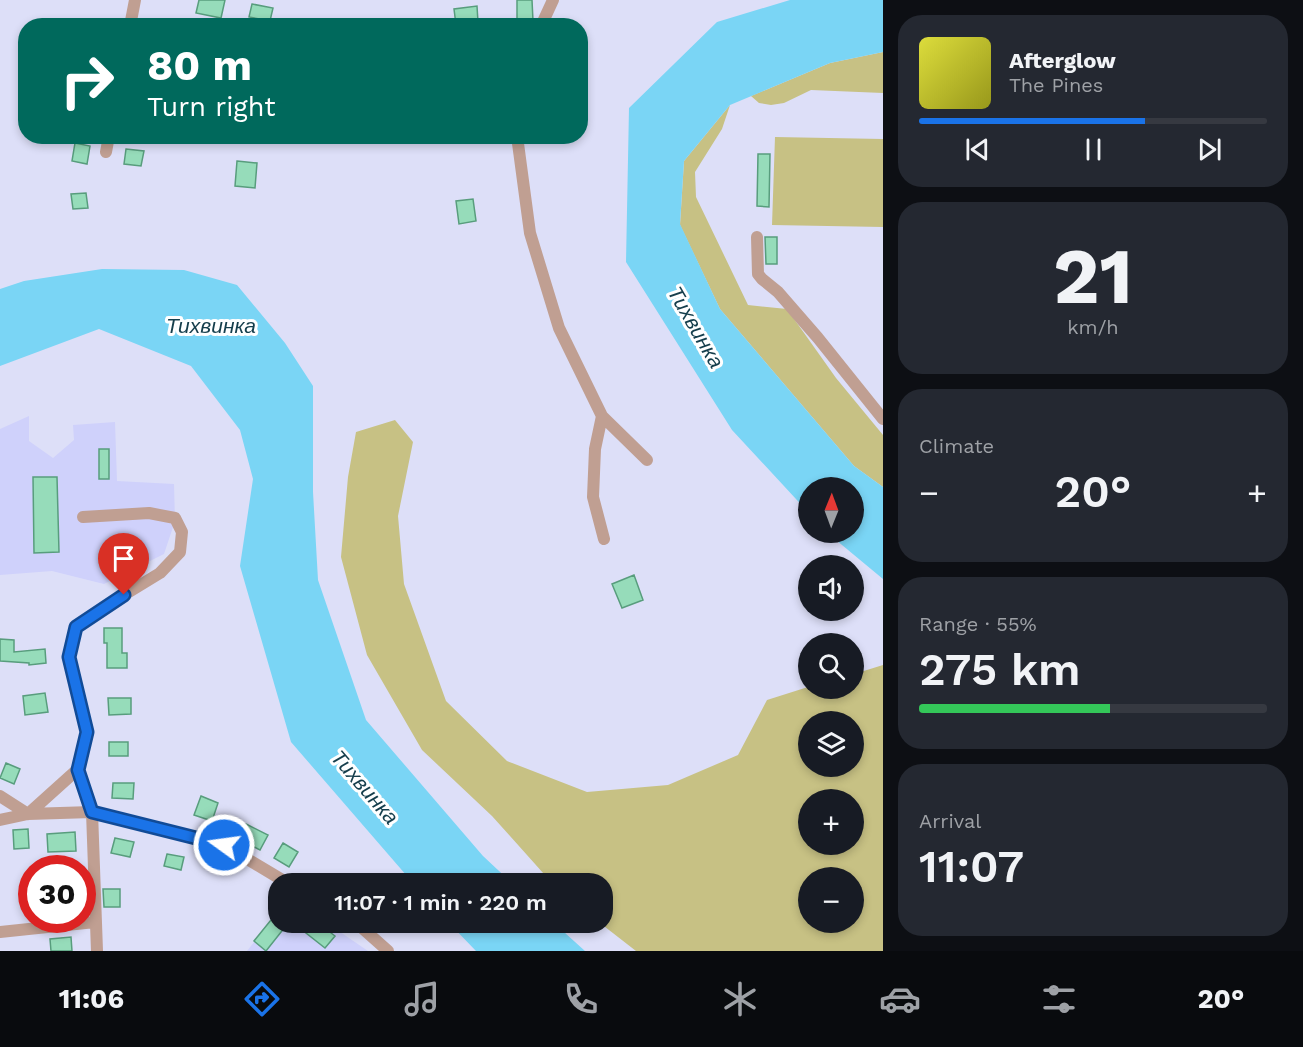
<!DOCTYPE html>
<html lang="en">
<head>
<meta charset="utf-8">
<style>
  body { margin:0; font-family:"Work Sans",sans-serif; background:#242831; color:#f1f3f6; height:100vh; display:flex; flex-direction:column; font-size:22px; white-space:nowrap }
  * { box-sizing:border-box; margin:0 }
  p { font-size:20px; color:#9ea1a6 }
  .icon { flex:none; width:33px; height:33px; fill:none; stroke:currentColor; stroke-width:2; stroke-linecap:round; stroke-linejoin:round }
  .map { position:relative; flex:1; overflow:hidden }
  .side { display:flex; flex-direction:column; gap:15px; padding:15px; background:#0d0f14; width:420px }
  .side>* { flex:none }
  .guide { position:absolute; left:18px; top:18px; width:570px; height:126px; border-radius:24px; box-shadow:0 3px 9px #0003; background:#00695c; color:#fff; overflow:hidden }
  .needle { width:39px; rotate:1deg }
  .buttons { position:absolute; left:798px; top:477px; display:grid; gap:12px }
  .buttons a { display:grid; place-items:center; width:66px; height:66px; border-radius:50%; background:#171b24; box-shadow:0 3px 9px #0003; font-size:30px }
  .speed { position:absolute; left:18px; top:855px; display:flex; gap:12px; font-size:30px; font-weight:700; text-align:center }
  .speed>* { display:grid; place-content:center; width:78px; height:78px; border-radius:50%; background:#171b24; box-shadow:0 3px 9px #0003; line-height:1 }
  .speed .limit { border:9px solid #d22; background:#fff; color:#111 }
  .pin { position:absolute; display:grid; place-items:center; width:51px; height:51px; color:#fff; margin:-62px -26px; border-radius:50% 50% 50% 0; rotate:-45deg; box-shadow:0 0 6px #0007 }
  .pin .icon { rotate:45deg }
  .me { position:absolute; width:66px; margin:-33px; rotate:284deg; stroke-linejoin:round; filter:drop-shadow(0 0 4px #0008) }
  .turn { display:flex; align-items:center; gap:21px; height:126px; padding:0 30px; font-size:27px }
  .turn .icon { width:78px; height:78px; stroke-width:2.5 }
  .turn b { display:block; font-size:42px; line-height:51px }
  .big { font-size:45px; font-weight:600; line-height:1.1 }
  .side .widget { flex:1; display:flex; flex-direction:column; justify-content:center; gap:9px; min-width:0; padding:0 21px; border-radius:24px; background:#242831 }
  .side .dial { align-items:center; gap:0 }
  .dial b { font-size:78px; line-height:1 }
  .song { display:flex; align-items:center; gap:18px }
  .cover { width:72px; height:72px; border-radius:9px; background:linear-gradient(135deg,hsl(60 70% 55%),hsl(60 70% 35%)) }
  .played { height:6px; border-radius:3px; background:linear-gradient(90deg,#1a73e8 65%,#363941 65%) }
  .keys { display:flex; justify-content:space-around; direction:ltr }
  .heat { display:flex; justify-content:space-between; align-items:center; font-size:33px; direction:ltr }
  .charge { height:9px; border-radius:4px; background:linear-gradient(90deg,#34c759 55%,#363941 0) }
  .trip { position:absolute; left:268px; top:873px; width:345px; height:60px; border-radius:24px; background:#171b24; box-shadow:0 3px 9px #0003; font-weight:600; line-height:60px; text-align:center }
  .dock { display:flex; height:96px; justify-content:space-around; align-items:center; background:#090b0e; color:#9ea1a6 }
  .dock .icon { width:42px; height:42px }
  .dock .active { color:#1a73e8 }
  .dock b { font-size:27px; color:#f1f3f6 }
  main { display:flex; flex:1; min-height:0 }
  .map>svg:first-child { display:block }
  .built { fill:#cfd1fb }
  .green { fill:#c7c184; fill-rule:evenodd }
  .water { fill:#7ad5f5 }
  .building { fill:#96dcba; stroke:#589d7d; stroke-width:1.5 }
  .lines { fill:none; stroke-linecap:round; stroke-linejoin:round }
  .minor { stroke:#c09f92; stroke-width:12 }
  .route-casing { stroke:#114b97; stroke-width:15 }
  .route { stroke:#1a73e8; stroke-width:10 }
  .labels { text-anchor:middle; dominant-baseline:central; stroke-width:6; stroke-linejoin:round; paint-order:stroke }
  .water-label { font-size:21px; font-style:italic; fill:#153e4c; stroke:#fff }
</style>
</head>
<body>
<main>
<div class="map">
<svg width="883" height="951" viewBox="0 0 883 951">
  <rect width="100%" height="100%" fill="#dddff8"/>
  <path class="built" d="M 29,416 L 29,441 L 53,458 L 74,440 L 73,425 L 115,422 L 117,481 L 174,484 L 175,521 L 164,554 L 104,584 L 52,571 L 0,575 L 0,429 Z
    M 279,910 L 279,922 L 327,923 L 368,951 L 247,951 Z"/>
  <path class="green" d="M 883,52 L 883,93 L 811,90 L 784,103 L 771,105 L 759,103 L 751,96 L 830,63 Z
    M 730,105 L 722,129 L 695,172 L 696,197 L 748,305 L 787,309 L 836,378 L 883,435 L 883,487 L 854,466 L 720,309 L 680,225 L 684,161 Z
    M 775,137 L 883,139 L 883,227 L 772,225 Z
    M 395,420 L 413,442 L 398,516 L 404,584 L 446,701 L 507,761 L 587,792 L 668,785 L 738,755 L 767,700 L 808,687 L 808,688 L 854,688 L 854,674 L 883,665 L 883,951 L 636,951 L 600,923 L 603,922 L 603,884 L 552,883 L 492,816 L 422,750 L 367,655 L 341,557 L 348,477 L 356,432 ZM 808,722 L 854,722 L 854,766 L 808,766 ZM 808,800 L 854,800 L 854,844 L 808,844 ZM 808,878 L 854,878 L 854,922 L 808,922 Z"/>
  <path class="water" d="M 790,0 L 883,0 L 883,52 L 830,63 L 730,105 L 684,161 L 680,224 L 720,309 L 854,466 L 883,487 L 883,579 L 836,540 L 828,533 L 854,532 L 854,488 L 808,488 L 808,512 L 732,430 L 626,262 L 629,108 L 717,22 Z
    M 102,269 L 184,270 L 237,285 L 285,343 L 313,386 L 313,492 L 318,580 L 366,720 L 483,856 L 512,883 L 413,883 L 291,742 L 240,566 L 253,479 L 240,430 L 191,366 L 99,329 L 0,366 L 0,289 L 24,281 Z
    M 449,923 L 554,923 L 585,951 L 476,951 Z"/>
  <path class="building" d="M 199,0 L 225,0 L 221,18 L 196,13 Z
    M 517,0 L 532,0 L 533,21 L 517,21 Z
    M 252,4 L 273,8 L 270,21 L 249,17 Z
    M 477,6 L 478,22 L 456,25 L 454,9 Z
    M 75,143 L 90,146 L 87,164 L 72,161 Z
    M 126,149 L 144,151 L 141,166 L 124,164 Z
    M 758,154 L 770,154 L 769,207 L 757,206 Z
    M 237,161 L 257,163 L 255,188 L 235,186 Z
    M 86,193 L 88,208 L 73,209 L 71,194 Z
    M 473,199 L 476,221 L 459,224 L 456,201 Z
    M 765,237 L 777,237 L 777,264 L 766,264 Z
    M 99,449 L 109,449 L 109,479 L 99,479 Z
    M 33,477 L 57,477 L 59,552 L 34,553 Z
    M 634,575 L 643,600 L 622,608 L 612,584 Z
    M 104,628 L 122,628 L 122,653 L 127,653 L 127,668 L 107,668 L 107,643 L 104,643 Z
    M 0,639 L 14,640 L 14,652 L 45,649 L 46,663 L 29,665 L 29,663 L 0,661 Z
    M 45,693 L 48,712 L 25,715 L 23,696 Z
    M 108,698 L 131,698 L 131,714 L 109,715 Z
    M 109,742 L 128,742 L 128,756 L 109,756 Z
    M 6,763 L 20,769 L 14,784 L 0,778 Z
    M 113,783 L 134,783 L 133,799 L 112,798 Z
    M 201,796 L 218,803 L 212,821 L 194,815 Z
    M 246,824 L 268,835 L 260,850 L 239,839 Z
    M 28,829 L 29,848 L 14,849 L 13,830 Z
    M 75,832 L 76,851 L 48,852 L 47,834 Z
    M 115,838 L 134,842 L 130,857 L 111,853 Z
    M 283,843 L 298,852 L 289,867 L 274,858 Z
    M 167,854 L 184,857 L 181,870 L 164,866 Z
    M 103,889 L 120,889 L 120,907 L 104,907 Z
    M 279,910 L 279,922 L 289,922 L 266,951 L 254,941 Z
    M 292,922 L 317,922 L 335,936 L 325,948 Z
    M 71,937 L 72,951 L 51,951 L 50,939 Z"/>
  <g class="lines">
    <path class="minor" d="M 130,26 L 135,0
      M 541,26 L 553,0
      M 517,136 L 530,233 L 559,328 L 602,416 L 595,449 L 593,497 L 604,539
      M 106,152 L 109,136
      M 757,237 L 758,274 L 762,279 L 778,292 L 818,338 L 883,419
      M 602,416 L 647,460
      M 83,517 L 149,513 L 175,518 L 182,532 L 180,552 L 160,573 L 124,595 L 76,627 L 69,658 L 87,732 L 78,769 L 92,812 L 97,951
      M 0,796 L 28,814 L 78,769
      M 0,820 L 28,814 L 92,812 L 224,845 L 289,884
      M 354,922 L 360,926 L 388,951
      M 0,932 L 95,922"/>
  </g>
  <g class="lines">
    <g class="route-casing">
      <path id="route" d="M 124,595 L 76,627 L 69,657 L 87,732 L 78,770 L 92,812 L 224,845"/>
    </g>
    <use href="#route" class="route"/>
  </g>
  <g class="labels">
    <g class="water-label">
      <text x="211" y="325">Тихвинка</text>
      <text transform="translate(696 327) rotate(60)">Тихвинка</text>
      <text transform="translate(365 787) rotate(49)">Тихвинка</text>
    </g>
  </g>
</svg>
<div class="buttons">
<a><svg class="needle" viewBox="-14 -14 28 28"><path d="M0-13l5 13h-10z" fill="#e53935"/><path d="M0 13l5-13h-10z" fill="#9ea1a6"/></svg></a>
<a><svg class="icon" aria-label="sound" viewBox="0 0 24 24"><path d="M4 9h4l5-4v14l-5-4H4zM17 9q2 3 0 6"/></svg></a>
<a><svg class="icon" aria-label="search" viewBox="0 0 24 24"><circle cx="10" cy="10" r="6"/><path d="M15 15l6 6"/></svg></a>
<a><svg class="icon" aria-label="layers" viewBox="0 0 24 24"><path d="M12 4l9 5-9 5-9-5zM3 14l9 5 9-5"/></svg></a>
<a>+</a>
<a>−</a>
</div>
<div class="speed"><div class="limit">30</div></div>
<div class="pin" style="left:124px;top:595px;background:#d93025"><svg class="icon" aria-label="arrive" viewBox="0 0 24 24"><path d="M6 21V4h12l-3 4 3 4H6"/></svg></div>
<svg class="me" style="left:224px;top:845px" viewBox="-20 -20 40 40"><circle r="17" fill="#1a73e8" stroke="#fff" stroke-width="3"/><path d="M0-11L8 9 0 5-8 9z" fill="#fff"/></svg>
<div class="trip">11:07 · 1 min · 220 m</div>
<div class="guide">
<div class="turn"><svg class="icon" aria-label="right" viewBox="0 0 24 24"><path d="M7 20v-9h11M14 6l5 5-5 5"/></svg><div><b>80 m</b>Turn right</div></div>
</div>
</div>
<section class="side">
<div class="widget">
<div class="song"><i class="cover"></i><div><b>Afterglow</b><p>The Pines</p></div></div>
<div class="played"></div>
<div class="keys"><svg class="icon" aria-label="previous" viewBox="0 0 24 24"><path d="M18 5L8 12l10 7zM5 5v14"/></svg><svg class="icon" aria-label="pause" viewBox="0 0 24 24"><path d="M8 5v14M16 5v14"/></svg><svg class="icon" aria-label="next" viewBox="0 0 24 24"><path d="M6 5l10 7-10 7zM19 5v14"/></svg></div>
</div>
<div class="widget dial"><b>21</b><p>km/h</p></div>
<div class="widget"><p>Climate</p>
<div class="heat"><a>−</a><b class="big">20°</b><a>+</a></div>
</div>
<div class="widget"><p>Range · 55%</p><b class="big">275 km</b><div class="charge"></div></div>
<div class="widget"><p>Arrival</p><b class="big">11:07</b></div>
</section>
</main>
<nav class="dock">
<b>11:06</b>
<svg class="icon active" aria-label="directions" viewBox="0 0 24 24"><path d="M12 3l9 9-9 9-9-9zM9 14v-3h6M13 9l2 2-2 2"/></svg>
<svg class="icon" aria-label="music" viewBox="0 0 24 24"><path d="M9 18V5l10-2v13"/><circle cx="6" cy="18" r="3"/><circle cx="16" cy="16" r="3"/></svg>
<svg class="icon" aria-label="phone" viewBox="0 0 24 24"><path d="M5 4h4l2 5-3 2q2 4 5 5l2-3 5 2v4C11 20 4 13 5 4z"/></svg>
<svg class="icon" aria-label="climate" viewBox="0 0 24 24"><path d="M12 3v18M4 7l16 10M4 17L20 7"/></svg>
<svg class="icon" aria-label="car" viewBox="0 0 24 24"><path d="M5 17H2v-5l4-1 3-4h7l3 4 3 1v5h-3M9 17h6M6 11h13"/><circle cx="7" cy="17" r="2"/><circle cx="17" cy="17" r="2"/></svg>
<svg class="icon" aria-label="filters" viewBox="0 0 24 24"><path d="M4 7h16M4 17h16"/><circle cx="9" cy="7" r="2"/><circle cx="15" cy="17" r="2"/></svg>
<b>20°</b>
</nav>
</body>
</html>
